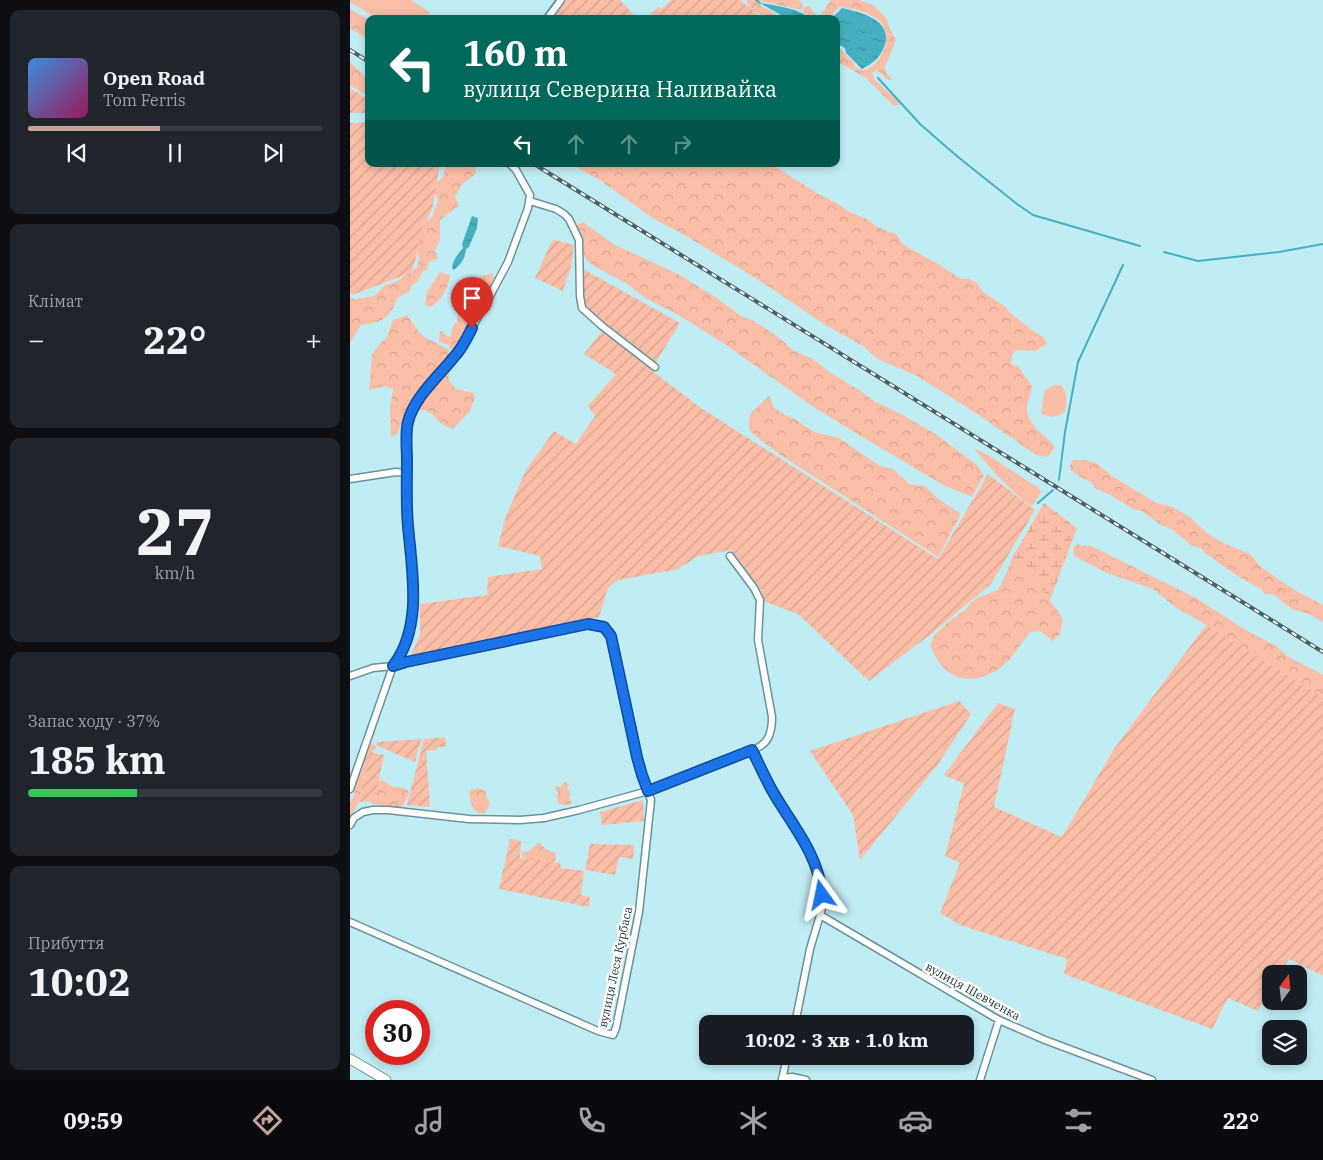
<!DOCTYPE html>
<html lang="uk">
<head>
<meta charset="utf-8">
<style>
  body { margin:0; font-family:"IBM Plex Serif",serif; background:#20242c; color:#f1f3f6; height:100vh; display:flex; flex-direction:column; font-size:19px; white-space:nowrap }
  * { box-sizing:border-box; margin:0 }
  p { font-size:16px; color:#9ea1a6 }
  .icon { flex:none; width:28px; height:28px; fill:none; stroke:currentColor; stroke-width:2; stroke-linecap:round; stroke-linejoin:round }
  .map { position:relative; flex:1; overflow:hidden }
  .details { display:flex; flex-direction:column; gap:10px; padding:10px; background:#0d0f14; width:350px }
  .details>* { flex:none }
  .hud { position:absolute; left:15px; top:15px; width:475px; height:152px; border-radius:10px; box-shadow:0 2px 8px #0003; background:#00695c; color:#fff; overflow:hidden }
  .needle { width:32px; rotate:15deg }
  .tools { position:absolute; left:912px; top:965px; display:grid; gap:10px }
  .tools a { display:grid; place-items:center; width:45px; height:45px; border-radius:10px; background:#171b24; box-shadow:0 2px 8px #0003; font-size:25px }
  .speed { position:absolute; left:15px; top:1000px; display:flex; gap:10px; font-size:25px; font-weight:700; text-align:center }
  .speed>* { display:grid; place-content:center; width:65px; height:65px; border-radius:50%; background:#171b24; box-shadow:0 2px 8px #0003; line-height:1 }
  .speed .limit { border:8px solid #d22; background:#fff; color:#111 }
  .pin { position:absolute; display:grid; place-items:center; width:42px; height:42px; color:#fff; margin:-51px -21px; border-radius:50% 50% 50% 0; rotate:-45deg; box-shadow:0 0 5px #0007 }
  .pin .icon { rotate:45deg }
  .me { position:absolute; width:55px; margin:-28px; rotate:348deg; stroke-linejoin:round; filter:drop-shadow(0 0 4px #0008) }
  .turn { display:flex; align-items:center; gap:18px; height:105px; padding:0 15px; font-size:22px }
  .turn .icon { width:65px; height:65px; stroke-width:2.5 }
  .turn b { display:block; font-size:35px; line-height:42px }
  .lanes { display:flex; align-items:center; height:48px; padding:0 15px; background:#0003; justify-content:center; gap:25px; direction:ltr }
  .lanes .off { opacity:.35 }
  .big { font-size:38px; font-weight:800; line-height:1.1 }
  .details .tile { flex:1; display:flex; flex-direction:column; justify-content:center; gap:8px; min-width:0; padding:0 18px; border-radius:10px; background:#20242c }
  .details .dial { align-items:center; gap:0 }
  .dial b { font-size:65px; line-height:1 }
  .song { display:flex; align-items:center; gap:15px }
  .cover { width:60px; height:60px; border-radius:8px; background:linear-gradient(135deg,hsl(210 70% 55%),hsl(330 70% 35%)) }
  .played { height:5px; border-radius:2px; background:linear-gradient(90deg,#c3a498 45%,#363941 45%) }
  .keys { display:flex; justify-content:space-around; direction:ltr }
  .heat { display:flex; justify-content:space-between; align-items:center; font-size:28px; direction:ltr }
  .charge { height:8px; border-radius:4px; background:linear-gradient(90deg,#34c759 37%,#363941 0) }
  .trip { position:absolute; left:349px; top:1015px; width:275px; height:50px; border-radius:10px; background:#171b24; box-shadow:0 2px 8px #0003; font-weight:800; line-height:50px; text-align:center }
  .menu { display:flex; height:80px; justify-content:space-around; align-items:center; background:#090b0e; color:#9ea1a6 }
  .menu .icon { width:35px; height:35px }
  .menu .selected { color:#c3a498 }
  .menu b { font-size:22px; color:#f1f3f6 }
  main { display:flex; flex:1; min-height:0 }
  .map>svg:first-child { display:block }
  .green { fill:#fabea7 }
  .forest { fill:url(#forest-crowns) }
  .wetland { fill:url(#wetland-marsh) }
  .garden { fill:url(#garden-furrows) }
  .water { fill:url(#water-ripples) }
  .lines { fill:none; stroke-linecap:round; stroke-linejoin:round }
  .stream { stroke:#46b0c1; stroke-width:2 }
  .street-casing { stroke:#69939a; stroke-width:9 }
  .secondary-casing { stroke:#69939a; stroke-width:11 }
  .street { stroke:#fff; stroke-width:6 }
  .secondary { stroke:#fff; stroke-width:9 }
  .rail-casing { stroke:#485f64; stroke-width:4 }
  .rail { stroke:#fff; stroke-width:2; stroke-dasharray:5.5; stroke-linecap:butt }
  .route-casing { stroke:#114b97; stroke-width:12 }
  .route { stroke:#1a73e8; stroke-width:9 }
  .labels { text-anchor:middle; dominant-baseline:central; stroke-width:5; stroke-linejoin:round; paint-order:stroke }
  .street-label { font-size:12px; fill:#25373a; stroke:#fff }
</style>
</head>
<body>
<main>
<section class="details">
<div class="tile">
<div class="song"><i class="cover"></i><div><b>Open Road</b><p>Tom Ferris</p></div></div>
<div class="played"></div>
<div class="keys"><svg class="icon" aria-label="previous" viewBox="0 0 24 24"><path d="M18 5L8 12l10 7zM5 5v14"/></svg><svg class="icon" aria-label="pause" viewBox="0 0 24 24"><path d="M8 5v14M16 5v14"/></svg><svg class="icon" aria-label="next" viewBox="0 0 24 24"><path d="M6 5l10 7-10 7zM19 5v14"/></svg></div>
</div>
<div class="tile"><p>Клімат</p>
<div class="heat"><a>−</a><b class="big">22°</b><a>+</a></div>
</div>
<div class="tile dial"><b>27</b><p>km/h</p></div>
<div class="tile"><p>Запас ходу · 37%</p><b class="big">185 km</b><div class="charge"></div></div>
<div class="tile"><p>Прибуття</p><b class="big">10:02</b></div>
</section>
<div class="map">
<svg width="973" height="1080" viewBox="0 0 973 1080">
  <defs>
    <pattern id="forest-crowns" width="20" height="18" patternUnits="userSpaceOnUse" patternTransform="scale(1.25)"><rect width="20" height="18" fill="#fabea7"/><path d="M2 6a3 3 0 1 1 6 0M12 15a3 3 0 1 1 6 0" fill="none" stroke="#d6a490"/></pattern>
    <pattern id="wetland-marsh" width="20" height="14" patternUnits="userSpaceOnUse" patternTransform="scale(1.25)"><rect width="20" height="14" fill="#fabea7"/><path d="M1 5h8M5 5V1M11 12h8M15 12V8" fill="none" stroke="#d6a490"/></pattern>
    <pattern id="garden-furrows" width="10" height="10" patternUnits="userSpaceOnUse" patternTransform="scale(1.25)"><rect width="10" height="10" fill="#fabea7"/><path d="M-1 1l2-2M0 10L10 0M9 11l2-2" fill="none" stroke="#d6a490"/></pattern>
    <pattern id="water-ripples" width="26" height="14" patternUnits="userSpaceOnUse" patternTransform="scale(1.25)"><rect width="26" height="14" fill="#46b0c1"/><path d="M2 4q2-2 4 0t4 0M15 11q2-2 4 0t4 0" fill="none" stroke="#3a909e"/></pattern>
  </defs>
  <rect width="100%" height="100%" fill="#c0ecf4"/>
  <path class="green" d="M 0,0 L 61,0 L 80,12 L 76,19 L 28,19 L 0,2 Z
    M 704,385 L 711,385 C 718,393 717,402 715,412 C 706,417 702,418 691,414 L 691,412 L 695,390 Z
    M 626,449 L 633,452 L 689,488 L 691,492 L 684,504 L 681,506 C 660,491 642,470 625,450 Z"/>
  <path class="forest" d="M 396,0 L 446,0 L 450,1 L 453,5 L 451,10 L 411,1 L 407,3 L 434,19 L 421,19 L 403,11 L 399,8 Z
    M 481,0 L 509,0 L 523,5 L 536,18 L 540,29 L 546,40 L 535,67 L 537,74 L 543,80 L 538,80 L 528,71 L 522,72 L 524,79 L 548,101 L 550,105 L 543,105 L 515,77 L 486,61 L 486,45 L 504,63 L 505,67 C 506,68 511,70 513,70 C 527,69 539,45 536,32 C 532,15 505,8 489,7 L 478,19 L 463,19 L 453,12 L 454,7 L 459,6 L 465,14 L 470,16 Z
    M 0,9 L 19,20 L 19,40 L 0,28 Z
    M 0,62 L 19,81 L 19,97 L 0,85 Z
    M 96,164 L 125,164 L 126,174 L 111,185 L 105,197 L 109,205 L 90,220 L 90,240 L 85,250 L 88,258 L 79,262 L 77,269 L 72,272 L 69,280 L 62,285 L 59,292 L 47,298 C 44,310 35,321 23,323 C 19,324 15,324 11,325 L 0,343 L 0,298 L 7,299 L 24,296 L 35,285 L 46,282 L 67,267 L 69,259 L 67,248 L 68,241 L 73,224 L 82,217 L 88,201 L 83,189 L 85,184 L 93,177 Z
    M 221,164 L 421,164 L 470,195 L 487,203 L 499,212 L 515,218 L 526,226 L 538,232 L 545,233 L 554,245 L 588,264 L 611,279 L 620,279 L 627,283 L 633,292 L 656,307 L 659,312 L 682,330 L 693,337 L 697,344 L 685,351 L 665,350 L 662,356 L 661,364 L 669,367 L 682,387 C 681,394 676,405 677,412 C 680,427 696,436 705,447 L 698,457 L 686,455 L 626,413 L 567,376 L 528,359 L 513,346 L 477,326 L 407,279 L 336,236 L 304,219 L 251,181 Z
    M 233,222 L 265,245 L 328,274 L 367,298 L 391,316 L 406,322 L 428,337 L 444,351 L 461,358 L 481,373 L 500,385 L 508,389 L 522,400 L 549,413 L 584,433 L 626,464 L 634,475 L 622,497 L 593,485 L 504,432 L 462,406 L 376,345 L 332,317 L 297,299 L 277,284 L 246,267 L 236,260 L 225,226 Z
    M 90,272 L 100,275 C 99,287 92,301 80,307 L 75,305 L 77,292 Z
    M 142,273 L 144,278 L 140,288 L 133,297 L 128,313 L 103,351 L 101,351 L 99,345 L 89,342 L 90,332 L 92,331 L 98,337 L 101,336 L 103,326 L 107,322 C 108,318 107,314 108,310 C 111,295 125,298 123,279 Z
    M 57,315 L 71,335 L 99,350 L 99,381 L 106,389 L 123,393 L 125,398 L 120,411 L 103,429 C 79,422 87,402 56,414 L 47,434 L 41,437 L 40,410 L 43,389 L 35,386 L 19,390 L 22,355 L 27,347 L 37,337 L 43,320 Z
    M 419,396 L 424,408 L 435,415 L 445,419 L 464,432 L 489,438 L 530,466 L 543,469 L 559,484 L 575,486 L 587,498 L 611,514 L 588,557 L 432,456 L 404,435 L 399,428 L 400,414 Z
    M 723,460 L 735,460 L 748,464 L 762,476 L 806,503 L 823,507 L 841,518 L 857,533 L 873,543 L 900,554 L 911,567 L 946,591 L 973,605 L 973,622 L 959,614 L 942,609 L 922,594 L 915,594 L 911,589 L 889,577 L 855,553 L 851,548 L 842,546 L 823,530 L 811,525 L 792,511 L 783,509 L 760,495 L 745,488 L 741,482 L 730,477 L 721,470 L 720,466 Z
    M 647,466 L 660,473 L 667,474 L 672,480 L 685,490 L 686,495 L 683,497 L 676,496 L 671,488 L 660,481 L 658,475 L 644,468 Z
    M 727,544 L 733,546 L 739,545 L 846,598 L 897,631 L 925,645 L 937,656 L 973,675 L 973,697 L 848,620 L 825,607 L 803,589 L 757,573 L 724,556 L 723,548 Z
    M 662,558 L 688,583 L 713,619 L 710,634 L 703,641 L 690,631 L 680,632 C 673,641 667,651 659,660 C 641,679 611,688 592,666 C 587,661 584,652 580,646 L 584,636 L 599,621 L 615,610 L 625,599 L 648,590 L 657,572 Z
    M 21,743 L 26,746 L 26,748 L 20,754 L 9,801 L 0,820 L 0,802 L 4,796 L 4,785 C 8,780 7,775 12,771 L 13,756 L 17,751 L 18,744 Z
    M 32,780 L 43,787 L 55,788 L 58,791 L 59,794 L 52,807 L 42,809 L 21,803 L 27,782 Z
    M 215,782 L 219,784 L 217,789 L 221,793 L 219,798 L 222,803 L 219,805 L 209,804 L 206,795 L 209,793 L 205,789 L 206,786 L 211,787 L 212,784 Z
    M 128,788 L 136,791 L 137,798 L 140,803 L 135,813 C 121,814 122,804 119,793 L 121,790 Z
    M 189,842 L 195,849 L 205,853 L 206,859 L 204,862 L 198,863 L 173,858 L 172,855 L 173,852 L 179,851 Z"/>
  <path class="wetland" d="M 694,503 L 727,528 L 700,600 L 688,583 L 662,558 Z"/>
  <path class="garden" d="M 217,0 L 270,0 L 284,15 L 283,19 L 202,19 Z
    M 321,0 L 390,0 L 408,15 L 405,19 L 296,18 L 308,7 L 311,9 Z
    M 0,88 L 19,100 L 19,113 L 0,113 Z
    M 19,122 L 19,164 L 90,164 L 82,210 L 72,228 L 66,258 L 62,270 L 55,275 L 2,295 L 0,291 L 0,123 Z
    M 205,240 L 224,245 L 221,267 L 213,291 L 185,278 L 202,241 Z
    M 233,269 L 330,323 L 301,370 L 351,408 L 588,559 L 638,474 L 685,510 L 641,584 L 581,634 L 519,681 L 448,614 L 413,601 L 411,590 L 381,550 L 348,556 L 328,569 L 268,580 L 258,588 L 249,617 L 60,657 L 70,635 L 70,604 L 137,595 L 138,577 L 192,569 L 190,556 L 148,546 L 156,516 L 176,470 L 204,431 L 226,444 L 245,416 L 238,406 L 266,374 L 234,354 L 256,326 L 235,308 Z
    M 856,625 L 973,697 L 973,976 L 939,959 L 930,974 L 921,974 L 921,989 L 908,1011 L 878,998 L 862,1029 L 714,974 L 717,959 L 610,925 L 590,913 L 610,863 L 595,856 L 614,784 L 594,775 L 648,703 L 665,709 L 644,807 L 712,837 L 764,749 Z
    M 609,701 L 621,714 L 586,767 L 510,860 L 503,815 L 460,751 Z
    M 95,737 L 96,747 L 87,747 L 87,750 L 76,751 L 80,807 L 57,805 L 74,739 Z
    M 71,739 L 65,762 L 26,745 L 27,742 Z
    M 20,752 L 34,755 L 24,801 L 9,802 Z
    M 293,800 L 294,821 L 252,825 L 250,812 Z
    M 160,839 L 171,841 L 170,858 L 210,863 L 211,868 L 234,871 L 231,895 L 240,897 L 239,907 L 149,889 Z
    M 240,844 L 284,845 L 283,859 L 269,857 L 265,875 L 235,870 Z"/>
  <path class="water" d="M 410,3 C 428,6 447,8 462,19 L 438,19 Z
    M 492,8 C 511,12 545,21 534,47 C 529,59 523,63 512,69 L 496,53 L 495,48 L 486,43 L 486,19 L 481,19 Z
    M 122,216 L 128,218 L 127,228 L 119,247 L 116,249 C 115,258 111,266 103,270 C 100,263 109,253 113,248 L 112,244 Z"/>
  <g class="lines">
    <path class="stream" d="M 406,0 L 410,3
      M 192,19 L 206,0
      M 528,78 L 570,124 L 608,157 L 667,204 L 683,215 L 790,246
      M 814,252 L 848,261 L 929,252 L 973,244
      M 709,480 L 715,432 L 728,362 L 773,265
      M 688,503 L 703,490"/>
    <g class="street-casing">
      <path id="street" d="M 197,19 L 211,0
        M 180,201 L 206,209 L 214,214 L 219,219 L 229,240 L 230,296 L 232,308 L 252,326 L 305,367
        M 0,479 L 46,472 L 57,473
        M 380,556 L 404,588 L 410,600 L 408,640 L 422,717 C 422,734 418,745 402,750 L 422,791 L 455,842 L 463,860 L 471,884 L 473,905 L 460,949 L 445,1024
        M 0,676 L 23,668 L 43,666 L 57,662 L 239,624 C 249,626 256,626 261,636 L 292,775 L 301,800 L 289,912 L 266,1028 L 263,1035 L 248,1031 L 0,922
        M 0,789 L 43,666 C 74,625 60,569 58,522 C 56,489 57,456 58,423 L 63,411 L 79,385 L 106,356 L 142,292 L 158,262 L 178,208 L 180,195 L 166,170 L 160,164
        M 0,825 L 4,818 L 13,812 L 23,810 L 38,810 L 119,819 L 170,820 L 194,818 L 229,810 L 298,791 L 402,750
        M 470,915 L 649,1020 L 695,1040 L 802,1080
        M 432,1078 L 442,1077 L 456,1080
        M 432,1080 L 437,1056
        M 630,1080 L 649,1020"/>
    </g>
    <g class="secondary-casing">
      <path id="secondary" d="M 0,1059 L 36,1080"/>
    </g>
    <use href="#street" class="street"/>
    <use href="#secondary" class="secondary"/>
    <g class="rail-casing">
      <path id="rail" d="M 0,50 L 19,62
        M 184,164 L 973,652"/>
    </g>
    <use href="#rail" class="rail"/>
  </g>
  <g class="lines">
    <g class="route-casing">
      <path id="route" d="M 122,328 C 117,338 112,349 104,357 C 89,376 64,397 58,422 C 55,434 57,449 57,460 C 57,482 56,504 58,526 C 62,571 73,627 43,666 L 56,662 L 238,624 L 254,627 L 261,636 L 287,757 L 292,775 L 298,791 L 402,750 C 409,764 415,778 423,792 C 442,825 469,855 472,895"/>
    </g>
    <use href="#route" class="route"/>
  </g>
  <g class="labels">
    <g class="street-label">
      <text transform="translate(265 967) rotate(-78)">вулиця Леся Курбаса</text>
      <text transform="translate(623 991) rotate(29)">вулиця Шевченка</text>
    </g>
  </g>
</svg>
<div class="tools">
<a><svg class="needle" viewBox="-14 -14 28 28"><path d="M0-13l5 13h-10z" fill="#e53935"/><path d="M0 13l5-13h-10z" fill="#9ea1a6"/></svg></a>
<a><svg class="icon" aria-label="layers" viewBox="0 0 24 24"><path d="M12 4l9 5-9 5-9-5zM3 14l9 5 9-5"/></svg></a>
</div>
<div class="speed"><div class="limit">30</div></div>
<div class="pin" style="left:122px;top:328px;background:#d93025"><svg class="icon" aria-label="arrive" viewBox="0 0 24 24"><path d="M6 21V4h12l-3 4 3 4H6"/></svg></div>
<svg class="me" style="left:472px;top:895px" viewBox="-20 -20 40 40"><path d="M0-17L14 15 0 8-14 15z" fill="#1a73e8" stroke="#fff" stroke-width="4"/></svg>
<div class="trip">10:02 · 3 хв · 1.0 km</div>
<div class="hud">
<div class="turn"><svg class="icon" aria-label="left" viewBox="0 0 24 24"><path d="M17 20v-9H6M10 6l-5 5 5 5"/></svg><div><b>160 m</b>вулиця Северина Наливайка</div></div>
<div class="lanes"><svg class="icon" aria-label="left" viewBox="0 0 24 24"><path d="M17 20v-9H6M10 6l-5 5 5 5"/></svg><svg class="icon off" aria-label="ahead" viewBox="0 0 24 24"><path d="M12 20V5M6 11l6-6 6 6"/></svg><svg class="icon off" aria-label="ahead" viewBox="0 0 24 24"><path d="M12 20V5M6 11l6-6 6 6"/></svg><svg class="icon off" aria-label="right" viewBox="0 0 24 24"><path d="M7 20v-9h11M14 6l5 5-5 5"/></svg></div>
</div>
</div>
</main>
<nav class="menu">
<b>09:59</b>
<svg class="icon selected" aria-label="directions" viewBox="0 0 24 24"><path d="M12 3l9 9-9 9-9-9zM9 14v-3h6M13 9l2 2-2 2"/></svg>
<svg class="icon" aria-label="music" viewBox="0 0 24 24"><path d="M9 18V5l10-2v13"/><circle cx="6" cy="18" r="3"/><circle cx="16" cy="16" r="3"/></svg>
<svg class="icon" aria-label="phone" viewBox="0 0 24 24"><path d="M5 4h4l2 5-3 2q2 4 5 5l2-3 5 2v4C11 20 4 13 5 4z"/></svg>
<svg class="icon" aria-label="climate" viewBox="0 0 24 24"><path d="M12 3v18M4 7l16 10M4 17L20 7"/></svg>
<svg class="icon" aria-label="car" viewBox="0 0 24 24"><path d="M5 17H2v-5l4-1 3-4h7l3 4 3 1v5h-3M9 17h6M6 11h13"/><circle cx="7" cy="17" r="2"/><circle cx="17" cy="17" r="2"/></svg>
<svg class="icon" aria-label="filters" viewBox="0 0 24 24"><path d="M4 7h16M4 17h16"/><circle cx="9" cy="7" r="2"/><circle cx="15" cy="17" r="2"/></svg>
<b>22°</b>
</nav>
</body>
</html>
